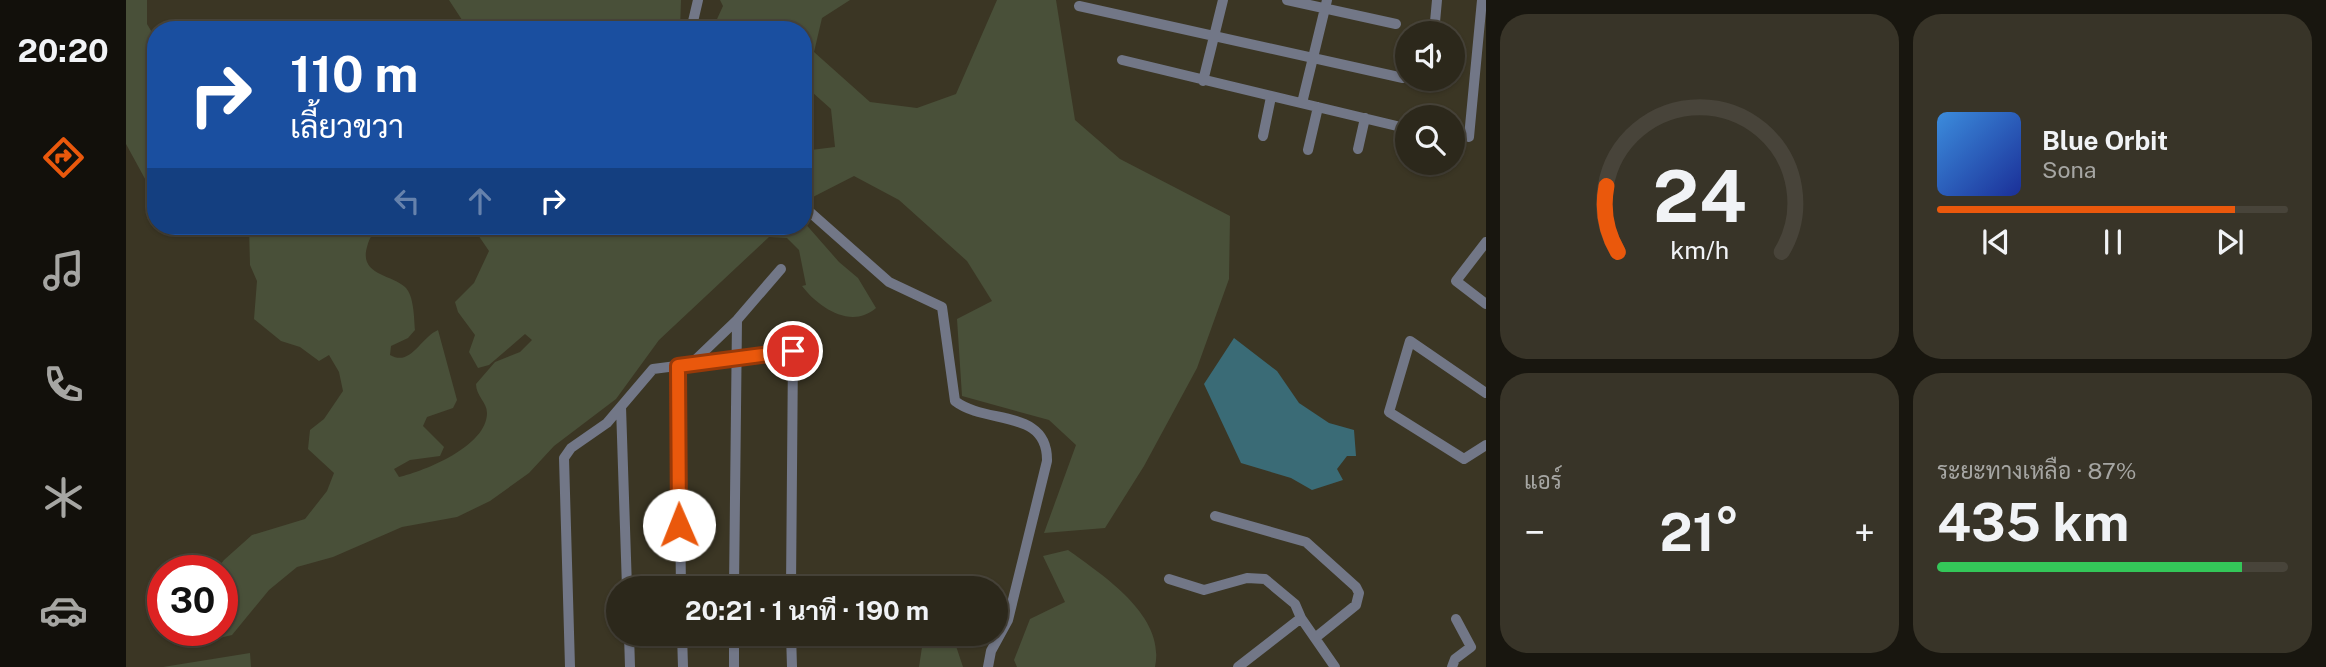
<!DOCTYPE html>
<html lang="th">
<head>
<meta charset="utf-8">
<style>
  body { margin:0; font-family:"Public Sans",Sarabun,sans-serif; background:#383428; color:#f1f3f6; height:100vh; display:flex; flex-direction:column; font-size:26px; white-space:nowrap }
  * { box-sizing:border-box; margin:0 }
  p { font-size:23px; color:#a6a6a3 }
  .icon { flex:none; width:38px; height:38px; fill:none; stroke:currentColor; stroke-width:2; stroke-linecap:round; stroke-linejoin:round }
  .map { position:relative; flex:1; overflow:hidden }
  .side { display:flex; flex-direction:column; gap:14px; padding:14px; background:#18160f; width:840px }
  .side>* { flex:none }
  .top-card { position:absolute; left:21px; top:21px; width:665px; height:214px; border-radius:28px; box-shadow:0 2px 5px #0004,0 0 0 2px #48443a; background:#1a4fa0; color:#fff; overflow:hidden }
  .tools { position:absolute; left:1269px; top:21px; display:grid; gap:14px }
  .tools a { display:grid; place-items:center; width:70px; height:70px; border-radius:50%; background:#2c281b; box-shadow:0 2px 5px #0004,0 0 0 2px #48443a; font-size:35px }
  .speed { position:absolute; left:21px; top:555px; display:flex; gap:14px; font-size:35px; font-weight:700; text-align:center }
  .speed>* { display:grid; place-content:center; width:91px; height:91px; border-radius:50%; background:#2c281b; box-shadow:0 2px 5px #0004,0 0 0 2px #48443a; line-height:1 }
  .speed .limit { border:10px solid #d22; background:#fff; color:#111 }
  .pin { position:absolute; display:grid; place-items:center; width:60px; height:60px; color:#fff; margin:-30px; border:4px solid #fff; border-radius:50%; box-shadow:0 2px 7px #0007 }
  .me { position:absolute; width:77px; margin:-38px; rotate:359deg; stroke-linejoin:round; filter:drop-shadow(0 0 5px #0008) }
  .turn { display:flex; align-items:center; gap:24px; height:147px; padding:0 28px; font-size:32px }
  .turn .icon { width:91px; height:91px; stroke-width:2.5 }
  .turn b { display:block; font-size:49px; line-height:60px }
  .lanes { display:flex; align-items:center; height:66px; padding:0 28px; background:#0003; justify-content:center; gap:35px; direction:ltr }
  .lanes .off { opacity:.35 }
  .big { font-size:52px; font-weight:700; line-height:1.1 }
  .side .widget { flex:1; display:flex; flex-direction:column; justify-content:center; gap:10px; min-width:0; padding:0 24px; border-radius:28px; background:#383428 }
  .side .dial { align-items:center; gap:0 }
  .dial svg { height:182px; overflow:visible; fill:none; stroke:#48443a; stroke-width:7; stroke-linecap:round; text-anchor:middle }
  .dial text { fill:#f1f3f6; stroke:none }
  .song { display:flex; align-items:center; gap:21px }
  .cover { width:84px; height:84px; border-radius:10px; background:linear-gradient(135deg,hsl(210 70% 55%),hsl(230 70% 35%)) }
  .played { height:7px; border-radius:4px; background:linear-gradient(90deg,#ea580c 85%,#48443a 85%) }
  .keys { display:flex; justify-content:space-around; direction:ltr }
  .heat { display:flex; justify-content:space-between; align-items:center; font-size:38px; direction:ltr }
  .charge { height:10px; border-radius:5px; background:linear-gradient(90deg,#34c759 87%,#48443a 0) }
  .side .tiles { flex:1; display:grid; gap:14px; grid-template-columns:repeat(2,1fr) }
  .trip { position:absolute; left:480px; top:576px; width:402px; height:70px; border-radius:35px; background:#2c281b; box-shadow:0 2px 5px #0004,0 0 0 2px #48443a; font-weight:700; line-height:70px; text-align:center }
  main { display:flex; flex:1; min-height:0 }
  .tabs { display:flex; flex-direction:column; width:126px; justify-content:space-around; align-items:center; background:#12100b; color:#a6a6a3 }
  .tabs .icon { width:49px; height:49px }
  .tabs .current { color:#ea580c }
  .tabs b { font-size:32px; color:#f1f3f6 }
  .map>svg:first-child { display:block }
  .green { fill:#495039 }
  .water { fill:#3a6b76 }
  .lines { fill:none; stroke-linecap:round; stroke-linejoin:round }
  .street { stroke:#727787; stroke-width:10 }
  .route-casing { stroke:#983908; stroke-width:18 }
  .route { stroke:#ea580c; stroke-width:12 }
</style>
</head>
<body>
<main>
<nav class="tabs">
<b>20:20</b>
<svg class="icon current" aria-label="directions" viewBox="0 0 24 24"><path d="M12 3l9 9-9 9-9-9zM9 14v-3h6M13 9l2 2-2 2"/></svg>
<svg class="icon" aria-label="music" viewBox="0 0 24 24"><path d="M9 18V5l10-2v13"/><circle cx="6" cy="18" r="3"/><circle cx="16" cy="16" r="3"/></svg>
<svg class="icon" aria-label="phone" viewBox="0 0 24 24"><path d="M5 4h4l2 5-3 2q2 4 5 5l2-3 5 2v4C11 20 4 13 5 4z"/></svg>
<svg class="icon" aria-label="climate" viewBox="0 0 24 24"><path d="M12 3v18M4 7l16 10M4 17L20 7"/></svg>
<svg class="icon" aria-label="car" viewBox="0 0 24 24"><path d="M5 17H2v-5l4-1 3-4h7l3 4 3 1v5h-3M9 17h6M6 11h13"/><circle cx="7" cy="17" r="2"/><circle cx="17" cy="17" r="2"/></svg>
</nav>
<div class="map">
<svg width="1360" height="667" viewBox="0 0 1360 667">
  <rect width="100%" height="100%" fill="#3b3624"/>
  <path class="green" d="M 0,0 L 21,0 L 21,24 L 30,39 L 30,199 L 0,144 Z
    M 323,0 L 555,0 L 554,30 L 339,30 L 340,26 Z
    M 594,0 L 724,0 L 696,18 L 688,52 L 744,102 L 791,108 L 830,94 L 871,0 L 930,0 L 949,120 L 994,159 L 1104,216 L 1103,279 L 1071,368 L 1018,466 L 979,528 L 918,533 L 950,445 L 923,420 L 836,396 L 831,319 L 866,301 L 841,261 L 773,200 L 728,176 L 685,198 L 677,191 L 677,151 L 709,147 L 705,109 L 677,84 L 677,30 L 586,30 L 597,6 Z
    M 677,221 L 713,262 L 732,278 L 750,308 C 725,330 692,307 676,286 L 680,285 L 673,250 L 661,238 L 643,237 L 533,340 L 490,399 L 428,446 L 403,473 L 364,501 L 331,517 L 276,527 L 207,557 L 171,567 L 143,590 L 106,635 L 89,639 L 79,630 L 96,630 L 96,570 L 90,570 L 98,560 L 126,535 L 179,519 L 201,491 L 208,473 L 182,449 L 184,430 L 198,419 L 217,391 L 213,372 L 203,355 L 193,361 L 174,347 L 155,341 L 128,319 L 131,281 L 124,265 L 123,226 L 258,226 C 248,232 244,235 241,247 C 233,275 265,274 279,287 C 288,295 288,318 289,330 L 282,338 L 265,346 L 264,355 C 285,367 294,338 312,330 L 331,400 L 327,408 L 301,417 L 297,426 L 318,447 L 314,456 L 284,460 L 268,469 L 273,477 C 299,471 361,446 361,413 C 361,402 350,396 350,384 L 369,362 L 394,352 L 406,340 L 399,334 L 363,365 L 352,368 L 343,352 L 349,335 L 332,312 L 329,302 L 348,283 L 363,251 L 346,226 L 677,226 Z
    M 942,550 C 978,576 1040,616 1029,667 L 891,667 L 888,660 L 904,619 L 939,602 L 917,556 Z
    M 798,634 L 826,634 L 837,667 L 793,667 Z
    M 124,653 L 125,667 L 37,667 Z"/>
  <path class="water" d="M 1108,338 L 1151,371 L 1173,403 L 1203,423 L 1228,430 L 1230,456 L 1221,456 L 1211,469 L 1217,480 L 1186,490 L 1165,478 L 1115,463 L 1078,384 Z"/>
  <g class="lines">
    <path class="street" d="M 1161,0 L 1270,24
      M 953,6 L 1277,78
      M 565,30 L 572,0
      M 1308,33 L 1311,0
      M 996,60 L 1275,127
      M 1077,81 L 1097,0
      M 1176,103 L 1201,0
      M 1137,136 L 1145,97
      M 1343,137 L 1356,0
      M 1232,149 L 1239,118
      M 1182,150 L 1192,107
      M 677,206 L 763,282 L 816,307 L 829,401 C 860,425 922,408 921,461 L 882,620 L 865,651 L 862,667
      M 1360,242 L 1330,281 L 1360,304
      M 566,363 L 611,320 L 655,269
      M 552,366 L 555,588
      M 1360,393 L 1284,341 L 1263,412 L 1338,459 L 1360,445
      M 495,407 L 501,588
      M 1089,516 L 1180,542 L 1230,587 L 1233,593 L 1230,605 L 1189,638
      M 1043,579 L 1078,590 L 1121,578 L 1139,579 L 1169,604 L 1175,618
      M 608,588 L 611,320
      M 503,634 L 504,667
      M 556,634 L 557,667
      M 608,634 L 608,667
      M 665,634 L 666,667
      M 444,667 L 438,458 L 445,448 L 481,423 L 527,369 L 667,351 L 665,588
      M 1112,667 L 1175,618 L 1209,667
      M 1326,667 L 1329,659 L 1345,647 L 1330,619"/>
  </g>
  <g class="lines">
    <g class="route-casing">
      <path id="route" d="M 553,525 L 552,366 L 667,351"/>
    </g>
    <use href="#route" class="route"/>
  </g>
</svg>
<div class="tools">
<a><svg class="icon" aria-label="sound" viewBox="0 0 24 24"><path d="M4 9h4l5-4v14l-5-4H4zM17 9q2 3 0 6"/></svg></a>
<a><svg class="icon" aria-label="search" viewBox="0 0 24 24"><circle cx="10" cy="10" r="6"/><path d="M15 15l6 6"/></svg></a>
</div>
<div class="speed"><div class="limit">30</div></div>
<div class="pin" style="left:667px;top:351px;background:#d93025"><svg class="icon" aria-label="arrive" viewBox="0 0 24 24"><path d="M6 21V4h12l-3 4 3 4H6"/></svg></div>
<svg class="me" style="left:553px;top:525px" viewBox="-20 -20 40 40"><circle r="19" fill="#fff"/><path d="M0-13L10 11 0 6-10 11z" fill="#ea580c"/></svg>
<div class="trip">20:21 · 1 นาที · 190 m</div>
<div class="top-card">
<div class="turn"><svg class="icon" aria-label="right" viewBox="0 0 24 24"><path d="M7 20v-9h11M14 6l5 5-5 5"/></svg><div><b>110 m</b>เลี้ยวขวา</div></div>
<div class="lanes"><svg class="icon off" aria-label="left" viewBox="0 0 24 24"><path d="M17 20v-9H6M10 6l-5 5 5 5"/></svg><svg class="icon off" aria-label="ahead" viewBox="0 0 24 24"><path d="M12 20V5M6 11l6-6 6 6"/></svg><svg class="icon" aria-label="right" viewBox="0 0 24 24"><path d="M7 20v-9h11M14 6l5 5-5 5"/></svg></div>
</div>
</div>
<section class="side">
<div class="tiles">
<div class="widget dial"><svg viewBox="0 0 100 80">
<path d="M14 69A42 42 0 1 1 86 69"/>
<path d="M14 69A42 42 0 0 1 9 40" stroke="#ea580c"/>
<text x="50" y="56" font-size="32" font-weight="700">24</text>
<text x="50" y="72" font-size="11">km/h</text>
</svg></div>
<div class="widget">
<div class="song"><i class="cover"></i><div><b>Blue Orbit</b><p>Sona</p></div></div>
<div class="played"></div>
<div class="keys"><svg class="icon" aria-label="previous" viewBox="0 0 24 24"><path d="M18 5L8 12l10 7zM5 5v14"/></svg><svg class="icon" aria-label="pause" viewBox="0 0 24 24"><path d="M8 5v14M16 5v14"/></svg><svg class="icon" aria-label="next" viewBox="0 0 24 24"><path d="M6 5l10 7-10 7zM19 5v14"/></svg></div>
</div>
<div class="widget"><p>แอร์</p>
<div class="heat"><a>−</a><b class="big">21°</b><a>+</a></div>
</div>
<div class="widget"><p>ระยะทางเหลือ · 87%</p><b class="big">435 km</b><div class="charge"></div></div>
</div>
</section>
</main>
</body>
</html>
